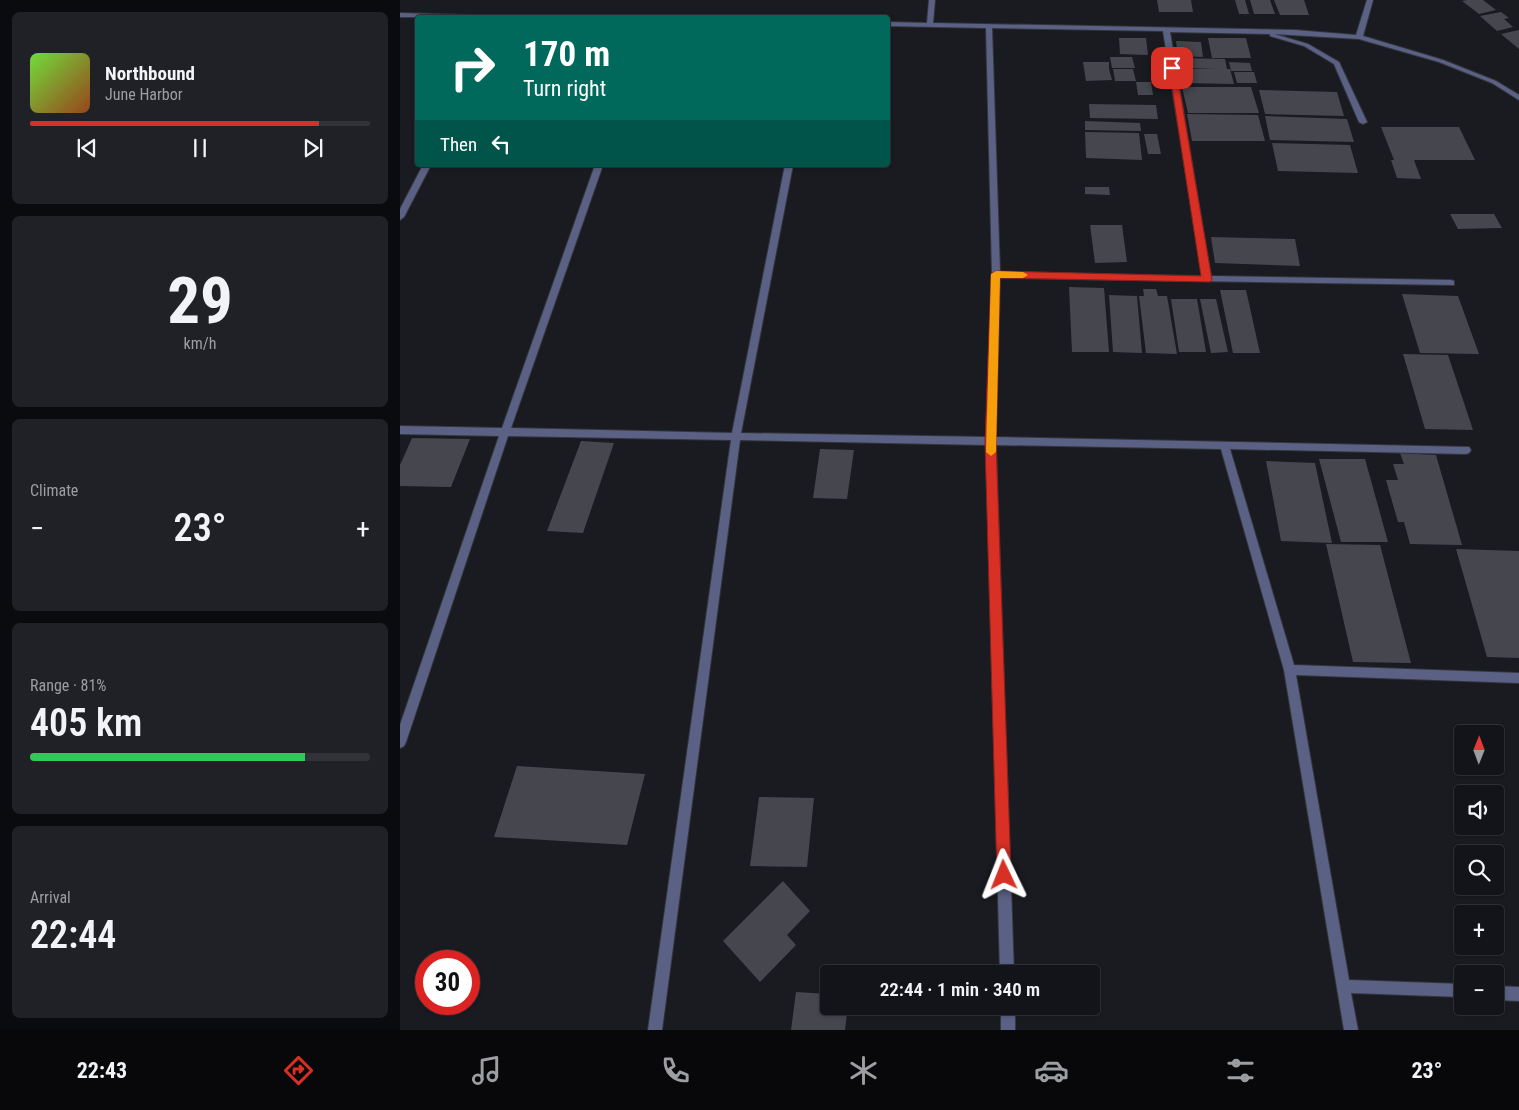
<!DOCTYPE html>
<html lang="en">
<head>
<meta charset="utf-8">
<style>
  body { margin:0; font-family:"Roboto Condensed",sans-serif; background:#202126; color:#f1f3f6; height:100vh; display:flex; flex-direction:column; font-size:19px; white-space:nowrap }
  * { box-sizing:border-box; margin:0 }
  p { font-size:16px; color:#9d9ea2 }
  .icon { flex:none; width:28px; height:28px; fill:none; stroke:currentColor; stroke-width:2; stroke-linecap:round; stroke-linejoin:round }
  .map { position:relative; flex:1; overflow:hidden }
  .sheet { display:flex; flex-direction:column; gap:12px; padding:12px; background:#0a0b0e; width:400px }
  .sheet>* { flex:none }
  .top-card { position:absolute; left:15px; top:15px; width:475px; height:152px; border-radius:5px; box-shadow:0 1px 4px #0004,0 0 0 1px #323338; background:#00695c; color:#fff; overflow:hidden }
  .needle { width:32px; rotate:1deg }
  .buttons { position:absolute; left:1054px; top:725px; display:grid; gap:10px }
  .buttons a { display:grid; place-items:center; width:50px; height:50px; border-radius:5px; background:#131419; box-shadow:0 1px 4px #0004,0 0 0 1px #323338; font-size:25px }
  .speed { position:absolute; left:15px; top:950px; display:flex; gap:10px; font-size:25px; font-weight:700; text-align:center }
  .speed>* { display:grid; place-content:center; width:65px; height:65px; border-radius:50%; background:#131419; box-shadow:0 1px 4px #0004,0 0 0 1px #323338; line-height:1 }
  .speed .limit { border:8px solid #d22; background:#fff; color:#111 }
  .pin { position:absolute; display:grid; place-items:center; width:42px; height:42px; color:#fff; margin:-21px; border-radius:10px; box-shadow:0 2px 8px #0006 }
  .me { position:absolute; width:55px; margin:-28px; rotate:358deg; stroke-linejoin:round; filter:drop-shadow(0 0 4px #0008) }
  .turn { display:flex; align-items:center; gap:18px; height:105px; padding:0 25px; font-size:22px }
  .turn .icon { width:65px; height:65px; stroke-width:2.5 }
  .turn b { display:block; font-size:35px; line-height:42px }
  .then { display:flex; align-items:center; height:48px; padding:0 25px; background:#0003; gap:10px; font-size:19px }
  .big { font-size:38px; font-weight:600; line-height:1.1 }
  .sheet .widget { flex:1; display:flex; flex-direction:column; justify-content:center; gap:8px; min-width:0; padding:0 18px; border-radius:8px; background:#202126 }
  .sheet .dial { align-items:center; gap:0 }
  .dial b { font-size:65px; line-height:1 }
  .song { display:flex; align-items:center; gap:15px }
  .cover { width:60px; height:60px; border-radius:8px; background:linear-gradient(135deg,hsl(100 70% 55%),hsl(20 70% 35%)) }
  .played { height:5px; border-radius:2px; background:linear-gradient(90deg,#d93025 85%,#323338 85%) }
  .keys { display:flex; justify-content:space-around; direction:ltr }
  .heat { display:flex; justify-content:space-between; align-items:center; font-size:28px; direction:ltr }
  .charge { height:8px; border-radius:4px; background:linear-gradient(90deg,#34c759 81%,#323338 0) }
  .trip { position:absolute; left:420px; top:965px; width:280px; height:50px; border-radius:5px; background:#131419; box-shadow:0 1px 4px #0004,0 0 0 1px #323338; font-weight:600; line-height:50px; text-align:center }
  .dock { display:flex; height:80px; justify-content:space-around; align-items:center; background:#08080a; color:#9d9ea2 }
  .dock .icon { width:35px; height:35px }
  .dock .active { color:#d93025 }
  .dock b { font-size:22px; color:#f1f3f6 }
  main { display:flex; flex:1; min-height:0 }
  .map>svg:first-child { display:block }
  .building { fill:#46474e }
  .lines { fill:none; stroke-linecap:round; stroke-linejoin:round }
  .street-casing { stroke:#34363c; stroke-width:2 }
  .street { fill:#5a6184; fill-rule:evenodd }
  .route { fill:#d93025; stroke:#8d1f18 }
  .slow { fill:#f59e0b }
</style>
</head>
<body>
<main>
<section class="sheet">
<div class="widget">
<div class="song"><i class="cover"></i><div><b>Northbound</b><p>June Harbor</p></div></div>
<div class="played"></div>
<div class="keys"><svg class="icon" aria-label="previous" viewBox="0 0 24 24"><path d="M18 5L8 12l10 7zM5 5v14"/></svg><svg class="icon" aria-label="pause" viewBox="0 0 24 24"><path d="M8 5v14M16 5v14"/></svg><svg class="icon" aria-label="next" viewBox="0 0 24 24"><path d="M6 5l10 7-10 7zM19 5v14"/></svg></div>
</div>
<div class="widget dial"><b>29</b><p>km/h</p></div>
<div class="widget"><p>Climate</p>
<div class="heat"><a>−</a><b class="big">23°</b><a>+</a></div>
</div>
<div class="widget"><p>Range · 81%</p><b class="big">405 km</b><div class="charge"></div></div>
<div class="widget"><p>Arrival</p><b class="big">22:44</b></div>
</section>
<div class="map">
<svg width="1119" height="1030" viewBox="0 0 1119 1030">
  <rect width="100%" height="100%" fill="#191b21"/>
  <path class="building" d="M 757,0 L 791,0 L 793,12 L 759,12 Z
    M 835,0 L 845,0 L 849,14 L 839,14 Z
    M 850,0 L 870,0 L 875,14 L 854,14 Z
    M 874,0 L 904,0 L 909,15 L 880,15 Z
    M 1067,0 L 1083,0 L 1096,10 L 1079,14 L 1062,1 Z
    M 1101,12 L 1109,18 L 1104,19 L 1113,27 L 1097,31 L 1080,16 Z
    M 1119,30 L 1119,49 L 1101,34 Z
    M 719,38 L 746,38 L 748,55 L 720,54 Z
    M 808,38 L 846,38 L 851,58 L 812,58 Z
    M 776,41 L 801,42 L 803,57 L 778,56 Z
    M 710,57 L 732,57 L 735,68 L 712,68 Z
    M 778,58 L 825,59 L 827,69 L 830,69 L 834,84 L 783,83 L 780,69 L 819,69 L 780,68 Z
    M 683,62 L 709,62 L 709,69 L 712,80 L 686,81 Z
    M 829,62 L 850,63 L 852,71 L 831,71 Z
    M 713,69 L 733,69 L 736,81 L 715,81 Z
    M 834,72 L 854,72 L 857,83 L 837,83 Z
    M 736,82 L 751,82 L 753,95 L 738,95 Z
    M 782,87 L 851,87 L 859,113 L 788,113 Z
    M 859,90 L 937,92 L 944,116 L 865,114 Z
    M 689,104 L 756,105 L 758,119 L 690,118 Z
    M 787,114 L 858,115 L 865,141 L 792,141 Z
    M 865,116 L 947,119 L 954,142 L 870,140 Z
    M 685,121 L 740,123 L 741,131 L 685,130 Z
    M 981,127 L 1059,127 L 1075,160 L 1014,160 L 1021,179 L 997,178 L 991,160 L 994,160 Z
    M 685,132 L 739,133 L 742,160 L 686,158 Z
    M 744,134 L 757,134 L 761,154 L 748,154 Z
    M 872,143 L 950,145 L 958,173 L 878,171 Z
    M 685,187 L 709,187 L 710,195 L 685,194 Z
    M 1050,214 L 1094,214 L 1102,228 L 1058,229 Z
    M 690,225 L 722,225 L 727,262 L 695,263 Z
    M 811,237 L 895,239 L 900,266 L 815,263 Z
    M 669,287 L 704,288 L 709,352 L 672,352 Z
    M 743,289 L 756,289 L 758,296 L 767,296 L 777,354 L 746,353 L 739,296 L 744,296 Z
    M 820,290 L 846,290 L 860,353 L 833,353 Z
    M 1002,294 L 1058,296 L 1079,354 L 1020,353 Z
    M 709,295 L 737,296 L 742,353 L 713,352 Z
    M 771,299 L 797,299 L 806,352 L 779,352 Z
    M 800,299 L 816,299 L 828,352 L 811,353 Z
    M 1003,354 L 1048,355 L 1073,430 L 1025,429 Z
    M 12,438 L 70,439 L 51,487 L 0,486 L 0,465 Z
    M 181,441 L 214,443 L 183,533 L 147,531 Z
    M 420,449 L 454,450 L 447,499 L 413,498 Z
    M 1000,453 L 1036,455 L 1062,545 L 1010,544 L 1004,522 L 998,522 L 986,480 L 998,480 L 993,464 L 1004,464 Z
    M 919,459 L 965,459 L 988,542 L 941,542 Z
    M 866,461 L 915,463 L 932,543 L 881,541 Z
    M 926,544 L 980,545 L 1011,663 L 953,662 Z
    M 1056,549 L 1119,551 L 1119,658 L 1087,657 Z
    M 117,766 L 245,774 L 227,845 L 94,837 Z
    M 359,797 L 414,798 L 407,867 L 350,866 Z
    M 383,881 L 410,911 L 387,935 L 396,945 L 360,982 L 323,941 Z
    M 396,992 L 429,994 L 429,1006 L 448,1006 L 445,1030 L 391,1030 Z"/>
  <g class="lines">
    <g class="street-casing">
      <path id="street" d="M 529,0 L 535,0 L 533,23 L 895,30 L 956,35 L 967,0 L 973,0 L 963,36 L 1043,60 L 1096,81 L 1119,95 L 1119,100 L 1092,83 L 1039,62 L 959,39 L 874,34 L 908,44 L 939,62 L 967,122 L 963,124 L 959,122 L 934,64 L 904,46 L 870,36 L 870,34 L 770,32 L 811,276 L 1051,280 L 1054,281 L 1054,285 L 600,278 L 596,437 L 1069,447 L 1071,450 L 1069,453 L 1066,454 L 830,449 L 894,665 L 1119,673 L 1119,683 L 896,675 L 949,980 L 1062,984 L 1062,997 L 951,993 L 958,1030 L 944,1030 L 884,670 L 821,449 L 596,445 L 614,974 L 600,974 L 586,445 L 340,440 L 262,1030 L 248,1030 L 331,440 L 108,436 L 6,742 L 4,746 L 0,748 L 0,725 L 99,436 L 0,434 L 0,426 L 102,428 L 195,165 L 203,165 L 111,428 L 332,433 L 385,165 L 393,165 L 341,433 L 586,437 L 592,275 L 586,28 L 488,26 L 488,22 L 527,23 ZM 592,28 L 763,31 L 802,276 L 600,272 Z
        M 0,13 L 106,16 L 109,18 L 0,17 Z
        M 23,165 L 31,165 L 4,217 L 0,220 L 0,209 Z
        M 1095,986 L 1119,987 L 1119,1001 L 1095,1000 Z
        M 601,1006 L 615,1006 L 615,1030 L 601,1030 Z"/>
    </g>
    <use href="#street" class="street"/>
  </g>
  <path class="route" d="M 772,66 L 776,68 L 812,280 L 810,282 L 600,278 L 596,442 L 611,875 L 609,880 L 604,882 L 599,880 L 597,875 L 585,442 L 591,274 L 596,271 L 801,276 L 769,68 Z"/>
  <path class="slow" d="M 596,271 L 623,272 L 628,275 L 623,278 L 600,278 L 596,452 L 591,456 L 586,452 L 591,274 Z"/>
</svg>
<div class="buttons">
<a><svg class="needle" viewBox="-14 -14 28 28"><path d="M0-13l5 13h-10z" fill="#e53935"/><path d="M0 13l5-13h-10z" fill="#9d9ea2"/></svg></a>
<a><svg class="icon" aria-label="sound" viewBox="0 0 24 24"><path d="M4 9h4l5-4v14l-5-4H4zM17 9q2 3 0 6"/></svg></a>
<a><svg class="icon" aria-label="search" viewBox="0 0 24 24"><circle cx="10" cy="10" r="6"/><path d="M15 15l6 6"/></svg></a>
<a>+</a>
<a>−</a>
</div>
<div class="speed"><div class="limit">30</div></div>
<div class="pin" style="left:772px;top:68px;background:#d93025"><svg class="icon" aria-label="arrive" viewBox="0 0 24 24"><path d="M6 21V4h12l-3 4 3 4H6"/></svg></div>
<svg class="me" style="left:604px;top:875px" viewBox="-20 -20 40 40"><path d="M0-17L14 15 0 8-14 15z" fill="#d93025" stroke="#fff" stroke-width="4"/></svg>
<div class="trip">22:44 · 1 min · 340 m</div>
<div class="top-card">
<div class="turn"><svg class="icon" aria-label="right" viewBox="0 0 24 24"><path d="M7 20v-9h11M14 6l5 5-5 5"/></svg><div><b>170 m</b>Turn right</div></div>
<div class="then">Then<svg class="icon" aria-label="left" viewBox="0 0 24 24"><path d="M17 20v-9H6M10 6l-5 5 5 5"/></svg></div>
</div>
</div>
</main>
<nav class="dock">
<b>22:43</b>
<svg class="icon active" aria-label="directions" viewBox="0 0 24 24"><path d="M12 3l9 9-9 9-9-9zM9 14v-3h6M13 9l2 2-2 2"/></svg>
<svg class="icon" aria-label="music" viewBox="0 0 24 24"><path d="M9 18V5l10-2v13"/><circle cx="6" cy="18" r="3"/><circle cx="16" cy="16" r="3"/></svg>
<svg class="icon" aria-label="phone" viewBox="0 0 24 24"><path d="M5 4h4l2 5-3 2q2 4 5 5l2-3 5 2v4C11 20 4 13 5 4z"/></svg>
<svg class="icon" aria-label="climate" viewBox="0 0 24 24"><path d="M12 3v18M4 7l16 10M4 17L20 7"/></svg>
<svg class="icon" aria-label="car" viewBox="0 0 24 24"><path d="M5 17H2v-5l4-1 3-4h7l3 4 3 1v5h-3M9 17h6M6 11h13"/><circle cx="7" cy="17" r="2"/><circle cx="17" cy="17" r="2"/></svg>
<svg class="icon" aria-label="filters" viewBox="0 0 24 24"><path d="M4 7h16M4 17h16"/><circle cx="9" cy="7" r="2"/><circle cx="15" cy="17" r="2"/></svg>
<b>23°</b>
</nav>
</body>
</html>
